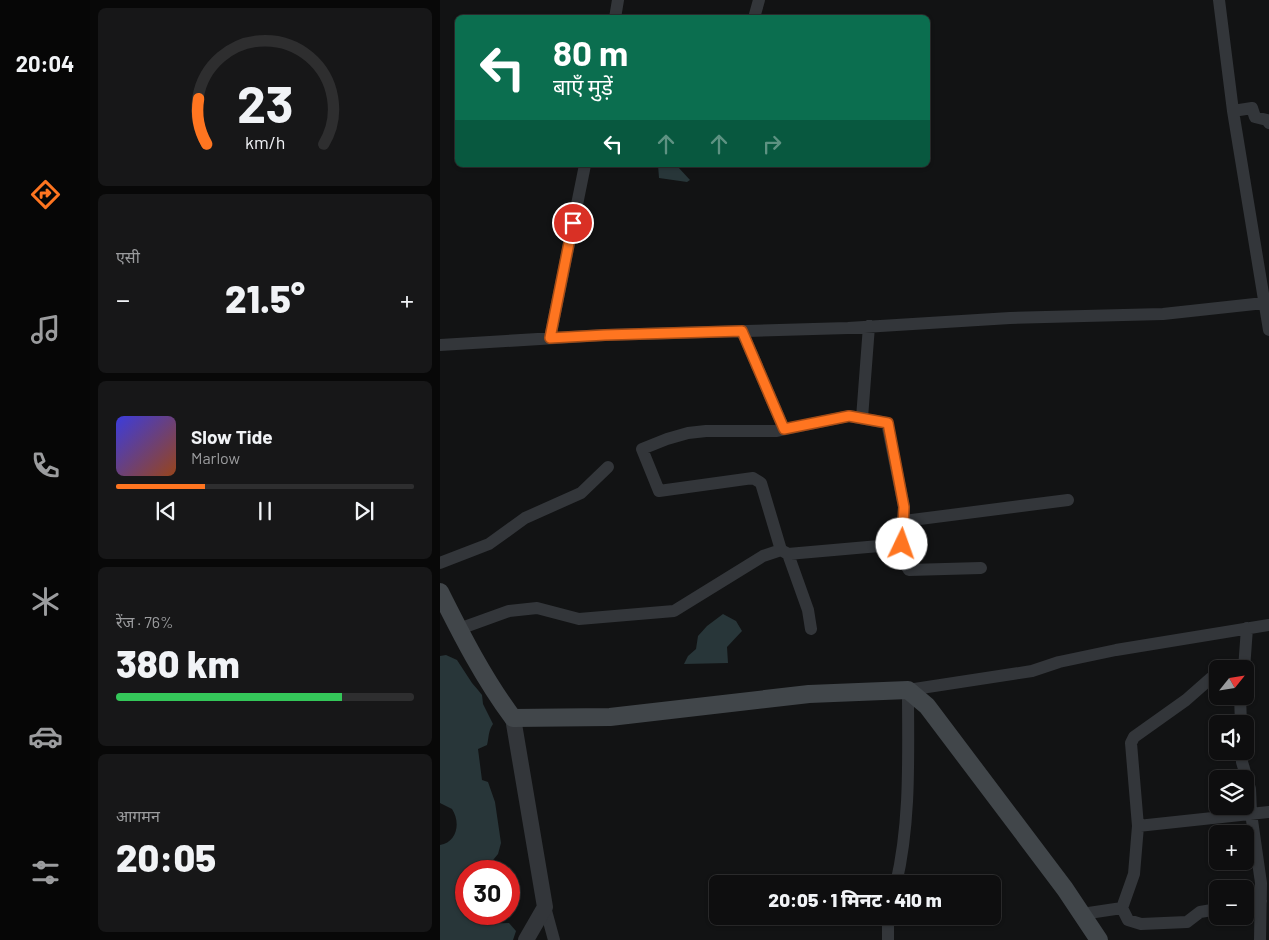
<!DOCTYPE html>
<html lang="hi">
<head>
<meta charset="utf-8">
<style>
  body { margin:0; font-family:Barlow,"Noto Sans Devanagari",sans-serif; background:#171718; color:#f1f3f6; height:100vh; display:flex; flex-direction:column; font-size:19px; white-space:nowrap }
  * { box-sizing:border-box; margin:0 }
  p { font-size:16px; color:#9b9c9e }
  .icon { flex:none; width:28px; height:28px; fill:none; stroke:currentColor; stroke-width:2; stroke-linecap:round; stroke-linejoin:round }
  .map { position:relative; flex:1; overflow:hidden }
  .details { display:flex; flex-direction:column; gap:8px; padding:8px; background:#080808; width:350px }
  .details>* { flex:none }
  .hud { position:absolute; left:15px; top:15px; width:475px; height:152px; border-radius:8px; box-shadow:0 1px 4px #0004,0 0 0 1px #2e2e2f; background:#0b6e4f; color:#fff; overflow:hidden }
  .needle { width:32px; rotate:60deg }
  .fabs { position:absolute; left:769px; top:660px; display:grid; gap:10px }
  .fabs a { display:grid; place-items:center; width:45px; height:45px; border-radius:8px; background:#0e0e0f; box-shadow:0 1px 4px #0004,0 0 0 1px #2e2e2f; font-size:25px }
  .speed { position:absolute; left:15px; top:860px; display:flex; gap:10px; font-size:25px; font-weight:700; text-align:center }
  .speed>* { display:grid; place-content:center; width:65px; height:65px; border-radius:50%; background:#0e0e0f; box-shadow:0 1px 4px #0004,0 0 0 1px #2e2e2f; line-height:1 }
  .speed .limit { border:8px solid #d22; background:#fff; color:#111 }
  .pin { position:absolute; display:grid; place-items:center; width:42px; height:42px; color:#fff; margin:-21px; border:2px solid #fff; border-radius:50%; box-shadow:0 1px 5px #0007 }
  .me { position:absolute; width:55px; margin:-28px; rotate:3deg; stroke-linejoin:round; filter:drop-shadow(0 0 4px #0008) }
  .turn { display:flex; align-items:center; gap:18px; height:105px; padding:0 15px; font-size:22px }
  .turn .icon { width:65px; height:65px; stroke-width:2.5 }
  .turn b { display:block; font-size:35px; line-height:42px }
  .lanes { display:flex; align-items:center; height:48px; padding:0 15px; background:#0003; justify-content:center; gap:25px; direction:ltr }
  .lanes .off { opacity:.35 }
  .big { font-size:38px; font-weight:800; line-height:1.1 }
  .details .widget { flex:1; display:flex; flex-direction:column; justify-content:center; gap:8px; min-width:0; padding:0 18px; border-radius:8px; background:#171718 }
  .details .dial { align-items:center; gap:0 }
  .dial svg { height:130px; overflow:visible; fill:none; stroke:#2e2e2f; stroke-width:7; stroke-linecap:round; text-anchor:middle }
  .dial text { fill:#f1f3f6; stroke:none }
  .song { display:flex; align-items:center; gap:15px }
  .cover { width:60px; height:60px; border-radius:8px; background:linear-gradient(135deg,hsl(240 70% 55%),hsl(20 70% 35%)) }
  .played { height:5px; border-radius:2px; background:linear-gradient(90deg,#ff7520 30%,#2e2e2f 30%) }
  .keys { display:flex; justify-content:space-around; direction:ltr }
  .heat { display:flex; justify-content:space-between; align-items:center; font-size:28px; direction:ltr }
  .charge { height:8px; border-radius:4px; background:linear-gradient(90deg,#34c759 76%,#2e2e2f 0) }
  .trip { position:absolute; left:269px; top:875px; width:292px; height:50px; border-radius:8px; background:#0e0e0f; box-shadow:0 1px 4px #0004,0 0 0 1px #2e2e2f; font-weight:800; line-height:50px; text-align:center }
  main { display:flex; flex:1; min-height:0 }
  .tab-bar { display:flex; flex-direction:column; width:90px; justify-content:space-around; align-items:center; background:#060606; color:#9b9c9e }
  .tab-bar .icon { width:35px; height:35px }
  .tab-bar .active { color:#ff7520 }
  .tab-bar b { font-size:22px; color:#f1f3f6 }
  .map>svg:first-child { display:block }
  .water { fill:#283639 }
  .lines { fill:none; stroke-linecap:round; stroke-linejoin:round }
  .minor { stroke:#33363a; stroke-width:12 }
  .tertiary { stroke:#33363a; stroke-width:16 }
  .secondary { stroke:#41464a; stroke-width:18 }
  .route-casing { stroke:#a64c15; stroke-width:12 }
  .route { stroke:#ff7520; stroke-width:9 }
</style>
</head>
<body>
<main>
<nav class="tab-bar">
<b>20:04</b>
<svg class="icon active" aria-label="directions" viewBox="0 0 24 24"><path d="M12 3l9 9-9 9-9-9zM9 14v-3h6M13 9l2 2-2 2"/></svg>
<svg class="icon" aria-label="music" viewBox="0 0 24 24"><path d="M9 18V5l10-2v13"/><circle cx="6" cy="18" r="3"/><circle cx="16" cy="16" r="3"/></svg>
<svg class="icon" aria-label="phone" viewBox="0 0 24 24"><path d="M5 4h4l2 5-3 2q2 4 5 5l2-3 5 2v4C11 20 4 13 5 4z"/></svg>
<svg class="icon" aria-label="climate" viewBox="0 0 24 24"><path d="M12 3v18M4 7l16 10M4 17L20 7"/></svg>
<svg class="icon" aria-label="car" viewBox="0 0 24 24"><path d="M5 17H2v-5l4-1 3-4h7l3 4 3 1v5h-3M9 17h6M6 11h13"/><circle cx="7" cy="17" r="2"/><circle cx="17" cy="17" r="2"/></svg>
<svg class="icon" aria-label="filters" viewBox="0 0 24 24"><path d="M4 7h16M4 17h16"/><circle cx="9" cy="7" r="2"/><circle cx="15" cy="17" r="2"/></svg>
</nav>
<section class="details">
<div class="widget dial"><svg viewBox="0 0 100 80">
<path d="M14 69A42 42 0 1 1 86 69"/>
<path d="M14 69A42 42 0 0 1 9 41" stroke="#ff7520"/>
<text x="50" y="56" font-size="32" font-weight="700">23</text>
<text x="50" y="72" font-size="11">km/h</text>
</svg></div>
<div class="widget"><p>एसी</p>
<div class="heat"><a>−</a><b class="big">21.5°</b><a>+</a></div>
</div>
<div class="widget">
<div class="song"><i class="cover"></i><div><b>Slow Tide</b><p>Marlow</p></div></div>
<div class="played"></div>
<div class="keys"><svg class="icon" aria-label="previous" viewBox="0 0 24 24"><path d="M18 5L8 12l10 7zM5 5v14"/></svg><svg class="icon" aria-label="pause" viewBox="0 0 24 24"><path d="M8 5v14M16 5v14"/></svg><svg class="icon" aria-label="next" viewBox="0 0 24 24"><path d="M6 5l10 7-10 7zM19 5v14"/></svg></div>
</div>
<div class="widget"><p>रेंज · 76%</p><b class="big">380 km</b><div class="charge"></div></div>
<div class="widget"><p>आगमन</p><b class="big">20:05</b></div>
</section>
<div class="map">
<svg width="829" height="940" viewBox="0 0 829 940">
  <rect width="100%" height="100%" fill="#121314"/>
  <path class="water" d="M 218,165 L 239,165 L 238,167 L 250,180 L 247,182 L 219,178 Z
    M 283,614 L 296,621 L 302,631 L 287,647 L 288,663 L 244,664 L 248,656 L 256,649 L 258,636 L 267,626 Z
    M 6,655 L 17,660 L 32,683 L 38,690 L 42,695 L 43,704 L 53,724 C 48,731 49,738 47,745 L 38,749 L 42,780 L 48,782 L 55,802 L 61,843 L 58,854 L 44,871 L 26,871 L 26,877 L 22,878 L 24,892 L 16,898 L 26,907 L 26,914 L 31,914 L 34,922 L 41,924 L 69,923 L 76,931 L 73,940 L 0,940 L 0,845 C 17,842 21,823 12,809 L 0,803 L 0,656 Z"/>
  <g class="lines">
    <path class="minor" d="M 779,0 L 793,111
      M 175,18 L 178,0
      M 314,18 L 319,0
      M 829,123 L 827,120 L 815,117 L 812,108 L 793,111 L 829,330
      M 302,331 L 344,429
      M 110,338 L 145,165
      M 0,345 L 165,335 L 408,328 L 570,318 L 723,314 L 824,303
      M 422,418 L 429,326
      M 464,521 L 628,500
      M 462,544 L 348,554 L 341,550 L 321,483 L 313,478 L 219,491 L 202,449 L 227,439 L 248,433 L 266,431 L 337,431 L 409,416 L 447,423 L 464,507 L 461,557 L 469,570 L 541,568
      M 348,554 L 368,610 L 371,629
      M 0,563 L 49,544 L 85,518 L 141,493 L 168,467
      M 19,629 L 69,611 L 97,608 L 139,619 L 234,611 L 323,556 L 341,550
      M 804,669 L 807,628
      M 800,696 L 801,724
      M 801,751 L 802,762 L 810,789 L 811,813 L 821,883 L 820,940
      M 698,826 L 829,812
      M 456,884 C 471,820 468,755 468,690 L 592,671 L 619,662 L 676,650 L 829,625
      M 805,904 L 821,901
      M 105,907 L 114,940
      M 682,908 L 688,920 L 701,924 L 747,922 L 760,912 L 778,909
      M 642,914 L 682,908 L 694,874 L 698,826 L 691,743 L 694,737 L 746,700 L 771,678 L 778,677
      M 448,940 L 448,916"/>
    <path class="tertiary" d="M 73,718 L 105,907 L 86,940"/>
    <path class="secondary" d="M 0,592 C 22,636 44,679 73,718 L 170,717 L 369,694 L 468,690 L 487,706 L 625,889 L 659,940"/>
  </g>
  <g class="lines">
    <g class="route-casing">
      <path id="route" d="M 133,223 L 110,338 L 165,335 L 302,331 L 344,429 L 409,416 L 448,423 L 464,507 L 462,544"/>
    </g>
    <use href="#route" class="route"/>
  </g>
</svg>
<div class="fabs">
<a><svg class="needle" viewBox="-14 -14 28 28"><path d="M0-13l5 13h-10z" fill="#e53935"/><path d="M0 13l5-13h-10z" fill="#9b9c9e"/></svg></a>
<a><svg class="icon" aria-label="sound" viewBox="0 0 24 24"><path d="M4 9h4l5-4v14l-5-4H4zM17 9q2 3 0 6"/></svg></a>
<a><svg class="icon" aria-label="layers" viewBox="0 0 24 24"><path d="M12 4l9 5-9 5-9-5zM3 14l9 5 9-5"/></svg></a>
<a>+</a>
<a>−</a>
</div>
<div class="speed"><div class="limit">30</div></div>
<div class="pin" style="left:133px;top:223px;background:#d93025"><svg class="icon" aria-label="arrive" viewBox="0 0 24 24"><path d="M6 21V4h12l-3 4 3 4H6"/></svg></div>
<svg class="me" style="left:462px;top:544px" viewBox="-20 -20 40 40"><circle r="19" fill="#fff"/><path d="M0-13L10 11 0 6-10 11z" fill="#ff7520"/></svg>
<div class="trip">20:05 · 1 मिनट · 410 m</div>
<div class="hud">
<div class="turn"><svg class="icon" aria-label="left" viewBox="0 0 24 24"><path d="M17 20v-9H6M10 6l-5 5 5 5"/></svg><div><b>80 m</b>बाएँ मुड़ें</div></div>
<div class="lanes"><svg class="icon" aria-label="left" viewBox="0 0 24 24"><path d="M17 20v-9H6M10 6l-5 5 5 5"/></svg><svg class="icon off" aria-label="ahead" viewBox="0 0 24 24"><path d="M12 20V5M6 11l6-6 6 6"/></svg><svg class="icon off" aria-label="ahead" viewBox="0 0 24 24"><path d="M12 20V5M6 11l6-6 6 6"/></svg><svg class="icon off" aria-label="right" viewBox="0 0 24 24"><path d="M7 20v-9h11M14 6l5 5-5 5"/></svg></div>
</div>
</div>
</main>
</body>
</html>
